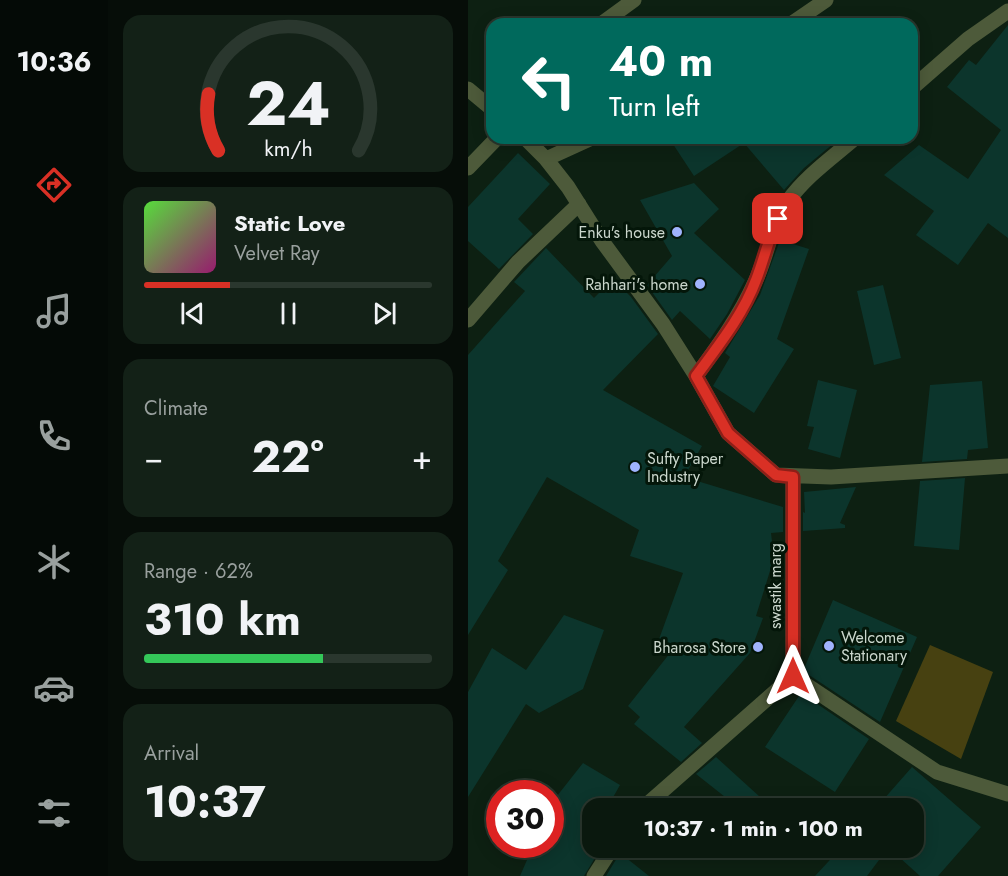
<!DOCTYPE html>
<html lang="en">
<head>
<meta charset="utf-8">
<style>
  body { margin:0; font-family:Jost,sans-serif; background:#132117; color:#f1f3f6; height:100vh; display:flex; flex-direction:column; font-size:22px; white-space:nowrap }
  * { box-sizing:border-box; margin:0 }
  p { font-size:20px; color:#99a09e }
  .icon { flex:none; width:33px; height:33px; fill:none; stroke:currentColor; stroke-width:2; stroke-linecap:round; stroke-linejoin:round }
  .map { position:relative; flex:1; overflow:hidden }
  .sheet { display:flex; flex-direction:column; gap:15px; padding:15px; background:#060d08; width:360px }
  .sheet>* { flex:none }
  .guide { position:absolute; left:18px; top:18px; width:432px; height:126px; border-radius:18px; box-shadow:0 3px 15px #0003,0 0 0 2px #2a372e; background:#00695c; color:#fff; overflow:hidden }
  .speed { position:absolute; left:18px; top:780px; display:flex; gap:12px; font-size:30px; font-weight:700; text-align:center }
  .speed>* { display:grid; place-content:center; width:78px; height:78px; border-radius:50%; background:#0a180e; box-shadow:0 3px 15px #0003,0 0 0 2px #2a372e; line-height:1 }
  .speed .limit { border:9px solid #d22; background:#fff; color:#111 }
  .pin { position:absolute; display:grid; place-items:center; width:51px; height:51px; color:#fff; margin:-26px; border-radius:12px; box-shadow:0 3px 9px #0006 }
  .me { position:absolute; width:66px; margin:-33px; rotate:0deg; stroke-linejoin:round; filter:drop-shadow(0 0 4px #0008) }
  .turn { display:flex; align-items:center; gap:21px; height:126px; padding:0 24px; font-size:27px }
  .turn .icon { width:78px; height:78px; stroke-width:2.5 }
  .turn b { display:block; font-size:42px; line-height:51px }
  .big { font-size:45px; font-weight:700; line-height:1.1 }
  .sheet .widget { flex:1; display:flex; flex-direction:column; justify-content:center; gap:9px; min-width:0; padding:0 21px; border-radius:18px; background:#132117 }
  .sheet .dial { align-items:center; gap:0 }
  .dial svg { height:156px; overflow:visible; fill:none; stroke:#2a372e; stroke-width:7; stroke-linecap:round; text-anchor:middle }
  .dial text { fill:#f1f3f6; stroke:none }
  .song { display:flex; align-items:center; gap:18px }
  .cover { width:72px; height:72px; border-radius:9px; background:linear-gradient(135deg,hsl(110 70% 55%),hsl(320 70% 35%)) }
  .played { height:6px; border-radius:3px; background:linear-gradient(90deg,#d93025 30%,#2a372e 30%) }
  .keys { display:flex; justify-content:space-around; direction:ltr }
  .heat { display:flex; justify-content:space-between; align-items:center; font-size:33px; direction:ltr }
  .charge { height:9px; border-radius:4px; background:linear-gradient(90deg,#34c759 62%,#2a372e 0) }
  .trip { position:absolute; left:114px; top:798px; width:342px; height:60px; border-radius:18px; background:#0a180e; box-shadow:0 3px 15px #0003,0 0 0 2px #2a372e; font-weight:700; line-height:60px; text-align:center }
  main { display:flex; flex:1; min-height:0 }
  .tabs { display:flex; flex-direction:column; width:108px; justify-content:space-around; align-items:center; background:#040a06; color:#99a09e }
  .tabs .icon { width:42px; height:42px }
  .tabs .current { color:#d93025 }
  .tabs b { font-size:27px; color:#f1f3f6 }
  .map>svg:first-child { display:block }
  .green { fill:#474111 }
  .building { fill:#0c352c }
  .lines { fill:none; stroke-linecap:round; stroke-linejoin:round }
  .minor { stroke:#4d5a3a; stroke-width:15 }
  .route-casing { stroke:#8d1f18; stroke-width:15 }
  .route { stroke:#d93025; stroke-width:10 }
  .poi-dot { fill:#a0b3fd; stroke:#041609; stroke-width:2 }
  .labels { text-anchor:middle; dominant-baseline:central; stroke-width:6; stroke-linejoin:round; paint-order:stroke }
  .poi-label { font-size:16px; fill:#cbd7cd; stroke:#041609; text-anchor:end }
  .street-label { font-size:16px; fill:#cbd7cd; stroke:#041609 }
</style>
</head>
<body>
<main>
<nav class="tabs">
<b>10:36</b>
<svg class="icon current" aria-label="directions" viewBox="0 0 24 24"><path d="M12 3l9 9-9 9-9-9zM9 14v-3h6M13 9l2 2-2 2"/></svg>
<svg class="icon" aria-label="music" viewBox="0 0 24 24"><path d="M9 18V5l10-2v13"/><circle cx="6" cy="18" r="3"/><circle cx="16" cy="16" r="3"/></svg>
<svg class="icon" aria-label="phone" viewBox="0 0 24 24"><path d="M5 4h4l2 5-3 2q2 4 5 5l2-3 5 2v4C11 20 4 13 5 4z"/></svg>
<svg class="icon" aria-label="climate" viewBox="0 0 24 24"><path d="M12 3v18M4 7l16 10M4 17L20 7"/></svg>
<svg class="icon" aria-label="car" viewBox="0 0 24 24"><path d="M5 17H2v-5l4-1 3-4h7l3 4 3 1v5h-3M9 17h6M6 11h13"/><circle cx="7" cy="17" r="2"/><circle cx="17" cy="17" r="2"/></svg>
<svg class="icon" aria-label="filters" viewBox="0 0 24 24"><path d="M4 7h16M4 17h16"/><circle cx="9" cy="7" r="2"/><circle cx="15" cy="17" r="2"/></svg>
</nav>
<section class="sheet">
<div class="widget dial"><svg viewBox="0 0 100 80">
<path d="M14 69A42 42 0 1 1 86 69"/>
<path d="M14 69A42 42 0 0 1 9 40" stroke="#d93025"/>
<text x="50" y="56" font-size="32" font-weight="700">24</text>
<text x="50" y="72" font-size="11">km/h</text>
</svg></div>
<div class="widget">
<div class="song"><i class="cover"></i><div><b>Static Love</b><p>Velvet Ray</p></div></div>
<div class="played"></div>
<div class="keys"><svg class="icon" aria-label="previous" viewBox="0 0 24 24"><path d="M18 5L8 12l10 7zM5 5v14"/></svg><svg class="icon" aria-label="pause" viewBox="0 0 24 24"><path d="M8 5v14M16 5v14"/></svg><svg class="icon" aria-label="next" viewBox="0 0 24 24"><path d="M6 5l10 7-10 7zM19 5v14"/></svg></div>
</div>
<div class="widget"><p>Climate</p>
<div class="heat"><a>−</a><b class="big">22°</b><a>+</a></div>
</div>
<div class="widget"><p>Range · 62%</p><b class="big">310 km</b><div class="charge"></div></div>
<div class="widget"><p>Arrival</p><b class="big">10:37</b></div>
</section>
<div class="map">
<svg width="540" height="876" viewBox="0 0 540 876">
  <rect width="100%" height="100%" fill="#0d2012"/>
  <path class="green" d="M 462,645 L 525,672 L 493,759 L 428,721 Z"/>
  <path class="building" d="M 540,25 L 540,238 L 520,223 L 490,265 L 448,235 L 466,211 L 416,175 L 451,145 L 500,179 L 533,130 L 479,87 L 501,60 L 508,65 Z
    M 201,138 L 372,138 L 336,168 L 316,190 L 276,143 L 226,176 Z
    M 50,153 L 82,184 L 50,219 L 65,234 L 31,269 L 0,241 L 0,207 Z
    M 226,183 L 251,209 L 226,233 L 277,280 L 259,314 L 242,339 L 212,311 L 204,320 L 179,285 L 204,256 L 172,200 Z
    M 312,240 L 341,249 L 309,339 L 326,349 L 286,413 L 245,386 L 262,357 L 257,353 L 292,295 Z
    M 78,248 L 126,298 L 145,279 L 163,297 L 190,334 L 135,390 L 234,446 L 216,477 L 315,507 L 315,532 L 303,533 L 306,558 L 288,616 L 295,618 L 282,653 L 216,727 L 234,743 L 213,762 L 166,724 L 172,717 L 160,706 L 206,648 L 190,642 L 215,573 L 162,556 L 171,530 L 79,477 L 30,561 L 40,570 L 0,635 L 0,355 L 57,291 L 46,282 Z
    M 415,285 L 433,358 L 406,365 L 389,291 Z
    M 350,380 L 389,390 L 372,458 L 340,449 L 346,427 L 339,426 Z
    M 514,381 L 520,448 L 500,450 L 499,459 L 454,462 L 462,385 Z
    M 497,478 L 491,550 L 446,546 L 452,481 Z
    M 388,487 L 372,523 L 377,525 L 377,528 L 335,531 L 335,512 L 337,513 L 336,492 Z
    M 365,600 L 449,637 L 412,722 L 335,671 Z
    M 96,615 L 136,630 L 115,689 L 71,713 L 58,704 L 0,797 L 0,692 L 24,648 L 58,670 Z
    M 333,693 L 401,739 L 367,792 L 297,747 Z
    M 248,757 L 292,797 L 282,808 L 271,808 L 228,774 Z
    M 115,763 L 152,785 L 139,808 L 124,808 L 124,848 L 133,848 L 116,876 L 52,876 L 66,844 L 82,844 L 82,810 L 89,796 Z
    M 444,767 L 513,827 L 470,876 L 452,876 L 421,848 L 446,848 L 446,808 L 408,808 Z
    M 373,848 L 420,848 L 399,876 L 347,876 Z
    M 152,853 L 181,876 L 138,876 Z"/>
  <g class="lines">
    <path class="minor" d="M 133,24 L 166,0
      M 323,24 L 358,0
      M 444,88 L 500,39 L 540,11
      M 0,89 L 24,109
      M 57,138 L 78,159 L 100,187 L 134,241 L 195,324 L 228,376 L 260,433 L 308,475 L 363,477 L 540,466
      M 78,159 L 124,138
      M 0,168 L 29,138
      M 0,320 L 50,262 L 111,204
      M 228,376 C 250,346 272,316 287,282 C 300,255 302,226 320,201 C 338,176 364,158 387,138
      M 325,676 L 469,772 L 540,794
      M 175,808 L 325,676 L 325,477
      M 126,876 L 144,848"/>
  </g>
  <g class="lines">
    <g class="route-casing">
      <path id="route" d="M 310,219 C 300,239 296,260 288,280 C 275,315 250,346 228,376 L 260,433 L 308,475 L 325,477 L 325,676"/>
    </g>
    <use href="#route" class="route"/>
  </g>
  <g class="poi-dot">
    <circle cx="209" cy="232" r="6"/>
    <circle cx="232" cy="284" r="6"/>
    <circle cx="167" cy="467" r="6"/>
    <circle cx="361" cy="646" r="6"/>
    <circle cx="290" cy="647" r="6"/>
  </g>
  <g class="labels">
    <g class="poi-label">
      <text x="197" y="232">Enku's house</text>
      <text x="220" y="284">Rahhari's home</text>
      <text x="179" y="458" text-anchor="start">Sufty Paper<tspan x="179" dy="18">Industry</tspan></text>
      <text x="373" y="637" text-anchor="start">Welcome<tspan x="373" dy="18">Stationary</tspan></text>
      <text x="278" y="647">Bharosa Store</text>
    </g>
    <g class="street-label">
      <text transform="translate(307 586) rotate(-90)">swastik marg</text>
    </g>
  </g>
</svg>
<div class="speed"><div class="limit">30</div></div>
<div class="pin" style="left:310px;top:219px;background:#d93025"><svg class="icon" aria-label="arrive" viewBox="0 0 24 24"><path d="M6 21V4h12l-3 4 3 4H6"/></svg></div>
<svg class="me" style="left:325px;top:676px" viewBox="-20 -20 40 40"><path d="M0-17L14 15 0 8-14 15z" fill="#d93025" stroke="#fff" stroke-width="4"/></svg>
<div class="trip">10:37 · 1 min · 100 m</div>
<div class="guide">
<div class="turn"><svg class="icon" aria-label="left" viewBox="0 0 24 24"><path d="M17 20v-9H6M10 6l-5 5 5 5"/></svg><div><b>40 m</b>Turn left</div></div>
</div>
</div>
</main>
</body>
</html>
